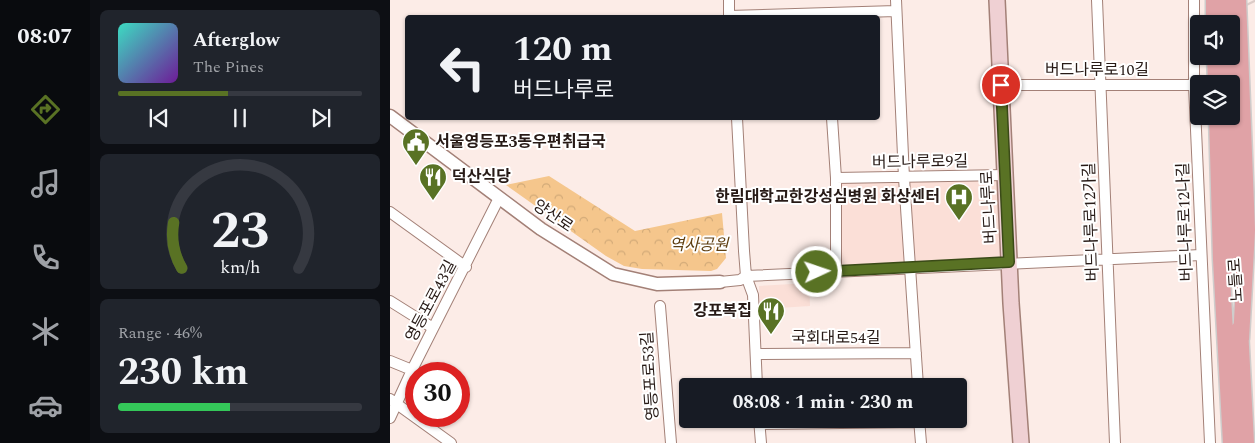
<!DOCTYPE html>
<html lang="en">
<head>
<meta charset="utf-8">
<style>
  body { margin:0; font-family:Spectral,"Noto Sans KR",serif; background:#20242c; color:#f1f3f6; height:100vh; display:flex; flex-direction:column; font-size:19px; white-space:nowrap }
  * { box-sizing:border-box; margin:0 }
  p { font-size:16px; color:#9ea1a6 }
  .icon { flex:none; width:28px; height:28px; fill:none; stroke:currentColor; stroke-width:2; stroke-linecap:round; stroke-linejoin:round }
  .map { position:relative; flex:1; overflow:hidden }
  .sheet { display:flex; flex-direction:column; gap:10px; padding:10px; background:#0d0f14; width:300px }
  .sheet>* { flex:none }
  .hud { position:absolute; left:15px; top:15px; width:475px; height:105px; border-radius:5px; box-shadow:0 1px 4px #0004; background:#171b24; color:#f1f3f6; overflow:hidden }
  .fabs { position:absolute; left:800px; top:15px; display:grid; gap:10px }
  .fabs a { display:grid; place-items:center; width:50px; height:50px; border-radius:5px; background:#171b24; box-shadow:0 1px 4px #0004; font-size:25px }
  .speed { position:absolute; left:15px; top:362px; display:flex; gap:10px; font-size:25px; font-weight:700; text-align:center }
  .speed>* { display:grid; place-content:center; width:65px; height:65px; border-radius:50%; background:#171b24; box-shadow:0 1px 4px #0004; line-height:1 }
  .speed .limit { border:8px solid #d22; background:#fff; color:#111 }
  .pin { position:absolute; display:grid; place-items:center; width:42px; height:42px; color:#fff; margin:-21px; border:2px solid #fff; border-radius:50%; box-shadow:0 1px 5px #0007 }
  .me { position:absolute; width:55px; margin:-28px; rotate:87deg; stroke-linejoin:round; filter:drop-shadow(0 0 4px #0008) }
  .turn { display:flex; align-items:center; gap:18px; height:105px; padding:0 25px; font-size:22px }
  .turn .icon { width:65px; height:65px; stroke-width:2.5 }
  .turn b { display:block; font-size:35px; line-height:42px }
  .big { font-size:38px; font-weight:700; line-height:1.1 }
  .sheet .tile { flex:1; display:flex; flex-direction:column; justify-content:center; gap:8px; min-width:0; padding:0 18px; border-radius:8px; background:#20242c }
  .sheet .dial { align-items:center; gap:0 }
  .dial svg { height:130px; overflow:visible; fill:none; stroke:#363941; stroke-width:7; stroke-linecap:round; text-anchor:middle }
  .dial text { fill:#f1f3f6; stroke:none }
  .song { display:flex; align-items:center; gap:15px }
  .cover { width:60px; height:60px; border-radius:8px; background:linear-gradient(135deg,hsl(170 70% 55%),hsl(280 70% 35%)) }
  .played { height:5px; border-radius:2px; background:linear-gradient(90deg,#597224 45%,#363941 45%) }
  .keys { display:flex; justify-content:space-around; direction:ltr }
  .charge { height:8px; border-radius:4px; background:linear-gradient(90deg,#34c759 46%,#363941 0) }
  .trip { position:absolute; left:289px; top:378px; width:288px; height:50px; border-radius:5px; background:#171b24; box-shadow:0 1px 4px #0004; font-weight:700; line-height:50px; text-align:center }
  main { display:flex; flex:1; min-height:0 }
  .tab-bar { display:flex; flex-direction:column; width:90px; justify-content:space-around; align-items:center; background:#090b0e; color:#9ea1a6 }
  .tab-bar .icon { width:35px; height:35px }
  .tab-bar .current { color:#597224 }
  .tab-bar b { font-size:22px; color:#f1f3f6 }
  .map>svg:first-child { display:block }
  .built { fill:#fbdfd7 }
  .park { fill:url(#park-crowns) }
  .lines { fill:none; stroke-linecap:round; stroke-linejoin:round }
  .trunk-tunnel { stroke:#dcccc8; stroke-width:18; stroke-dasharray:18 9; stroke-linecap:butt }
  .minor-casing { stroke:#a38077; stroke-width:12 }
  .tertiary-casing { stroke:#a38077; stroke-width:15 }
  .secondary-casing { stroke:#a38077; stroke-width:18 }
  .primary-casing { stroke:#cfcdcc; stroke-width:19 }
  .minor { stroke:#fff; stroke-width:10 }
  .tertiary { stroke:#fff; stroke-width:12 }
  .secondary { stroke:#efd0d3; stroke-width:15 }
  .primary { stroke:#e0a2a6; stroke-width:16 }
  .route-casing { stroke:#3a4a17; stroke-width:12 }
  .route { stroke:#597224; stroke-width:9 }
  .labels { text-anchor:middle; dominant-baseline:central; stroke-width:4; stroke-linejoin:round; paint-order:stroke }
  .street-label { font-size:16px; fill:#271a16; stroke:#fff }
  .poi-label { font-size:16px; font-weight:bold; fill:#271a16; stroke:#fff; text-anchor:start }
  .park-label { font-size:16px; font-style:italic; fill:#5f3f11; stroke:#fff }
</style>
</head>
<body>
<main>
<nav class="tab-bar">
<b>08:07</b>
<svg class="icon current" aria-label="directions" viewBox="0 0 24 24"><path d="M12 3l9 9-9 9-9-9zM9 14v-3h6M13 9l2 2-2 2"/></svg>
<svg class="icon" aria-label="music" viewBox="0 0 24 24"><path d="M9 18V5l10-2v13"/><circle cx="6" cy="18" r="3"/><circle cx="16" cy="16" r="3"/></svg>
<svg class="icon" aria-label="phone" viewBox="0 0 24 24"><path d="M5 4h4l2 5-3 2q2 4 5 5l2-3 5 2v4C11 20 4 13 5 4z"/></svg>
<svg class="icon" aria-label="climate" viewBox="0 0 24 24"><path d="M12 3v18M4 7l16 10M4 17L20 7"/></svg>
<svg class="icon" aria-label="car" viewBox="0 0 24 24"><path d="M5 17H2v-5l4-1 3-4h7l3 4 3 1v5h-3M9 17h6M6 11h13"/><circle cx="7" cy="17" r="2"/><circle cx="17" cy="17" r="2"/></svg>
</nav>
<section class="sheet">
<div class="tile">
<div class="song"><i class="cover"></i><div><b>Afterglow</b><p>The Pines</p></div></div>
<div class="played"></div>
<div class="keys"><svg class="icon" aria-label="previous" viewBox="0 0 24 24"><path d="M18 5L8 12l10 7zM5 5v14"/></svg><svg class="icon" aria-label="pause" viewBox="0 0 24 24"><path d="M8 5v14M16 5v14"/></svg><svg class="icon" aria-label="next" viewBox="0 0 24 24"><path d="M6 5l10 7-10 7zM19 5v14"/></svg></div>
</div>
<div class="tile dial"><svg viewBox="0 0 100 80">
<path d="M14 69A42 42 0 1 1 86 69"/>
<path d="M14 69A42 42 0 0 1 9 41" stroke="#597224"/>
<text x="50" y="56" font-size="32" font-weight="700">23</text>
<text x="50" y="72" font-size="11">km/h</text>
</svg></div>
<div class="tile"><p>Range · 46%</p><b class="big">230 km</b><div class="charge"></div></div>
</section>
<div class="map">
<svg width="865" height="443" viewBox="0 0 865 443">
  <defs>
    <pattern id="park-crowns" width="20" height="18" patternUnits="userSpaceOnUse" patternTransform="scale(1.25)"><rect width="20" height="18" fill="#f5c68c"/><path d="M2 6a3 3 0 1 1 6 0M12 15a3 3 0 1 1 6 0" fill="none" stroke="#d2aa78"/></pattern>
  </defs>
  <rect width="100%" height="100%" fill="#fcece7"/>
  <path class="built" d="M 615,176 L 619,262 L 452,267 L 449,178 L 515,177 L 522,251 L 520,179 Z
    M 419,283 L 420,306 L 370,309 L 369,286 Z"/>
  <path class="park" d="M 159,176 L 245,231 L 332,213 L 336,258 L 327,269 L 321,271 L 252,269 L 234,266 L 216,256 L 116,185 Z"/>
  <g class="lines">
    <path class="trunk-tunnel" d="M 864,0 L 865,2"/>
    <g class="minor-casing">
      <path id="minor" d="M 339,0 L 339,18
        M 506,0 L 514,178 L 528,386
        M 707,0 L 725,443
        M 804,0 L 804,85 L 820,443
        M 339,16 L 506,11
        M 611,85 L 804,85
        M 347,118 L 354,251 L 356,276 L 363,295 L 367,386
        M 442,118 L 446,178 L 446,271
        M 446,178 L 615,175
        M 0,212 L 76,267
        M 330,282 L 350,280 L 356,276 L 811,255
        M 0,301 L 43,328
        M 270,306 L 281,443
        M 366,354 L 526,353
        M 0,361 L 22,370
        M 0,399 L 61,443
        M 0,418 L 22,370 L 109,198
        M 369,419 L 371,443
        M 529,419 L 531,443
        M 369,424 L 530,422"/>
    </g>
    <g class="tertiary-casing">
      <path id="tertiary" d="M 0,116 L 151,229 L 223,274 L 267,284 L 330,282"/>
    </g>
    <g class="secondary-casing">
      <path id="secondary" d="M 607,0 L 621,303 L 631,443"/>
    </g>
    <g class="primary-casing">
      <path id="primary" d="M 824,0 L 824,24
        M 837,0 L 837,24
        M 848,0 L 857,230 L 851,339
        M 825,56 L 826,84
        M 838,56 L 839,84
        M 827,116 L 831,259 L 841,443
        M 840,116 L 846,274
        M 850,328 L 856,443"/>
    </g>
    <use href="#minor" class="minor"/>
    <use href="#tertiary" class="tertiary"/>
    <use href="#secondary" class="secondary"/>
    <use href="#primary" class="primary"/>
  </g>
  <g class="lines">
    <g class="route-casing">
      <path id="route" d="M 427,272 L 619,262 L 611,85"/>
    </g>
    <use href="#route" class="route"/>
  </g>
  <defs>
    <g id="civic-pin" transform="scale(1.4375)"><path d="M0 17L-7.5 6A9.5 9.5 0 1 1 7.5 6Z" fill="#597224" stroke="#fff"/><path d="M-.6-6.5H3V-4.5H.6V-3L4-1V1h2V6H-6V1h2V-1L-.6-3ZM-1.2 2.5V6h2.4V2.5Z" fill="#fff"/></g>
    <g id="restaurant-pin" transform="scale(1.4375)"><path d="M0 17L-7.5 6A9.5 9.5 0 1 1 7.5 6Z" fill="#597224" stroke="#fff"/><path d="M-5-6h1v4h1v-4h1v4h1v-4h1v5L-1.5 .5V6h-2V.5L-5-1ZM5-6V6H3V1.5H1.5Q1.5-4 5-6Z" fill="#fff"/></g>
    <g id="hospital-pin" transform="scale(1.4375)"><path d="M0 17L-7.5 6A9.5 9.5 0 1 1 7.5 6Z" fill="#597224" stroke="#fff"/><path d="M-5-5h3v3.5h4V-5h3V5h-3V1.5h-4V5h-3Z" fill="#fff"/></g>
  </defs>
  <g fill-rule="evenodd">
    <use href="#civic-pin" x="26" y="142"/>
    <use href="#restaurant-pin" x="43" y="177"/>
    <use href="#hospital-pin" x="569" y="197"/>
    <use href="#restaurant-pin" x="381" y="311"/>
  </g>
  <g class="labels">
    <g class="street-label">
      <text x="707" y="70">버드나루로10길</text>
      <text transform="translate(530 162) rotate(-1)">버드나루로9길</text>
      <text transform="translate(599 207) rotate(-93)">버드나루로</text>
      <text transform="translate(163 216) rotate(34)">양산로</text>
      <text transform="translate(701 222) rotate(-92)">버드나루로12가길</text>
      <text transform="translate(795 222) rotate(-92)">버드나루로12나길</text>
      <text transform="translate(846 280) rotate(-94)">노들로</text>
      <text transform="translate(41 301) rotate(-62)">영등포로43길</text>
      <text x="446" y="338">국회대로54길</text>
      <text transform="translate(260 376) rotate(-94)">영등포로53길</text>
    </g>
    <g class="poi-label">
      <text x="45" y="142">서울영등포3동우편취급국</text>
      <text x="62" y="177">덕산식당</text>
      <text x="550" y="197" text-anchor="end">한림대학교한강성심병원 화상센터</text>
      <text x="362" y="311" text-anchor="end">강포복집</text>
    </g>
    <g class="park-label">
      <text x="309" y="245">역사공원</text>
    </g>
  </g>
</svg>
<div class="fabs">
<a><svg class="icon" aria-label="sound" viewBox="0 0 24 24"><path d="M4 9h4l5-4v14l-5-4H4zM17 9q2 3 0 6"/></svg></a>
<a><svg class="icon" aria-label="layers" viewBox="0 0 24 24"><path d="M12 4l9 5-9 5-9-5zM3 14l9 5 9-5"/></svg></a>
</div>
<div class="speed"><div class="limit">30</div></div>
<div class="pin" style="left:611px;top:85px;background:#d93025"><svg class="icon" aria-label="arrive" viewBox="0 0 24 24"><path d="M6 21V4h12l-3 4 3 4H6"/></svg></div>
<svg class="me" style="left:427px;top:272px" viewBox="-20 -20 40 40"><circle r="17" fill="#597224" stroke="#fff" stroke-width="3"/><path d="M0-11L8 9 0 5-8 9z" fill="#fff"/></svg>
<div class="trip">08:08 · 1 min · 230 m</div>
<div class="hud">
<div class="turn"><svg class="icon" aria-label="left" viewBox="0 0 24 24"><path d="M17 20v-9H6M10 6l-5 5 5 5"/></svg><div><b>120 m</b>버드나루로</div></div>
</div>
</div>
</main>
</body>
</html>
